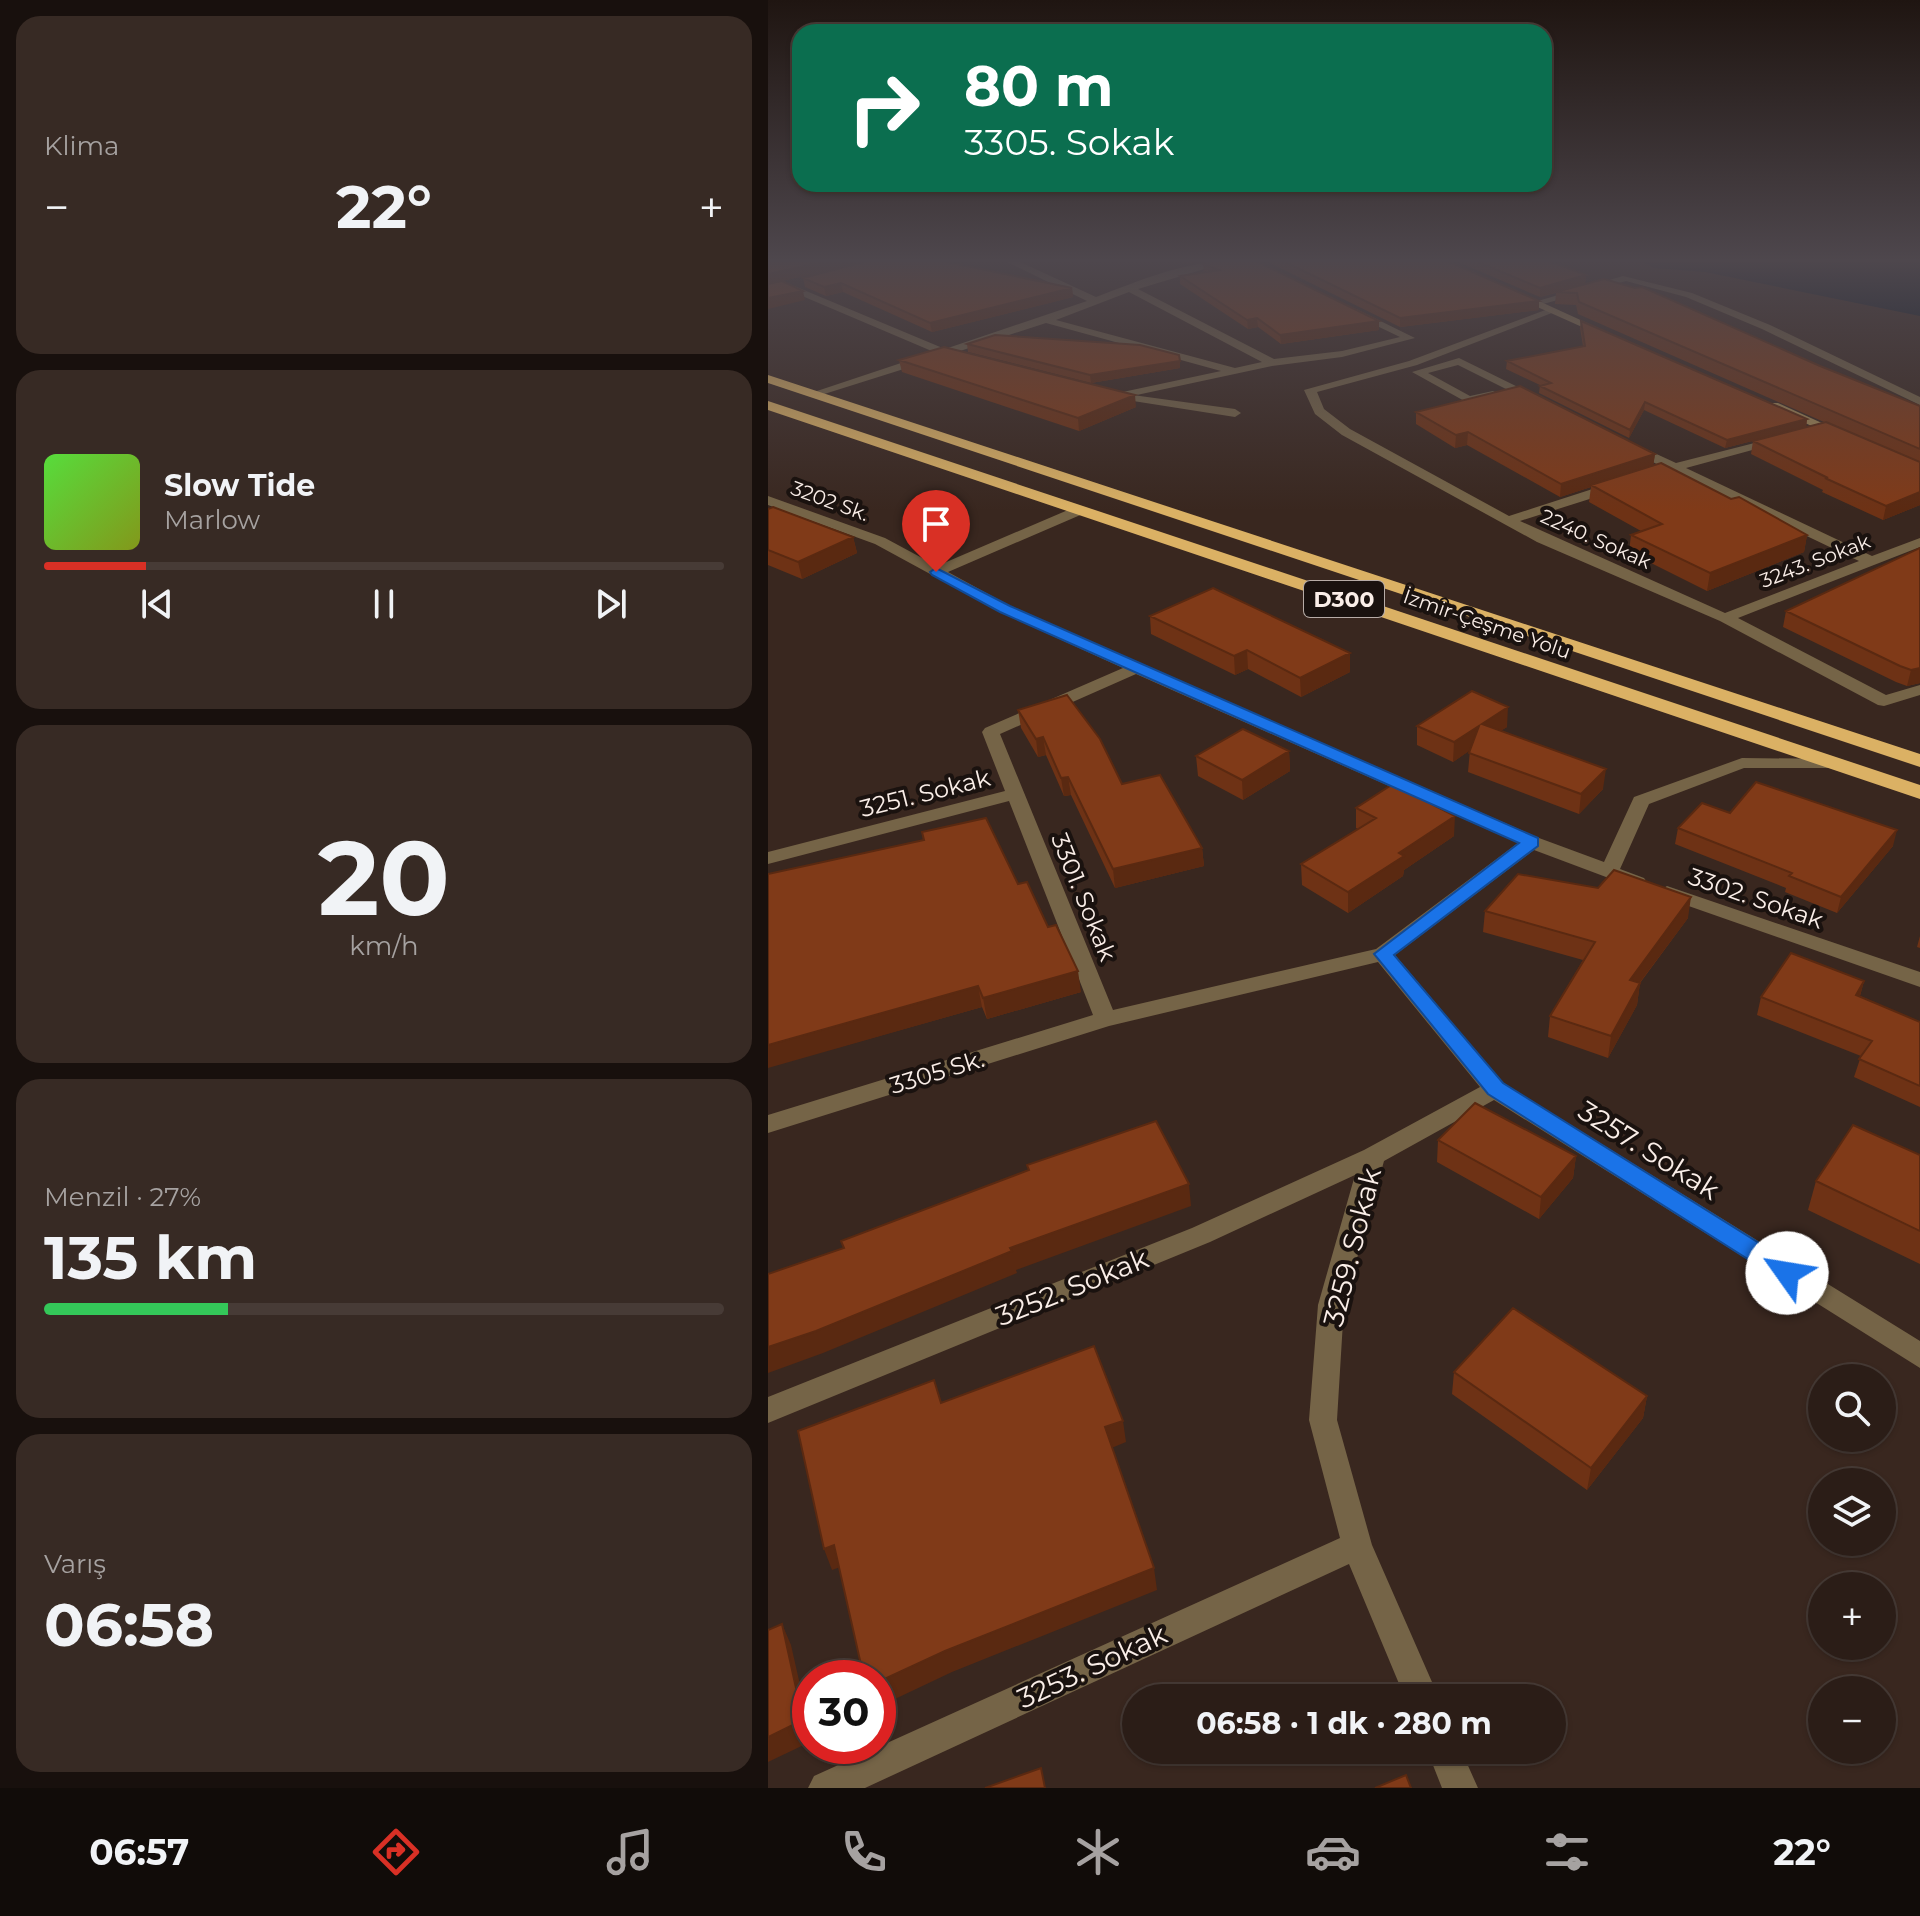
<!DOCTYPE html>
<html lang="tr">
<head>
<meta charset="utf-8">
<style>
  body { margin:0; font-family:Montserrat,sans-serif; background:#372a24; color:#f1f3f6; height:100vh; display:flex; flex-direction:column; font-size:30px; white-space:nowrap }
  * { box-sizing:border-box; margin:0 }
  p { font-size:26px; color:#a6a2a1 }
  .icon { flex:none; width:44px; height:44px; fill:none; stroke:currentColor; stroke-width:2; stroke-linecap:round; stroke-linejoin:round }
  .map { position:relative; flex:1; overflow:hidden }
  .sheet { display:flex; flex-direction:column; gap:16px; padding:16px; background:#18100d; width:768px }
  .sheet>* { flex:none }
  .guide { position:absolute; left:24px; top:24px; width:760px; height:168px; border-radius:24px; box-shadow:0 2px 6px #0004,0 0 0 2px #473b36; background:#0b6e4f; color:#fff; overflow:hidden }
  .buttons { position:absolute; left:1040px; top:1364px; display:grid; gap:16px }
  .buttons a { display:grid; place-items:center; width:88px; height:88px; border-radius:50%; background:#2b1d17; box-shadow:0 2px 6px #0004,0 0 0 2px #473b36; font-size:40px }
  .speed { position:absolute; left:24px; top:1660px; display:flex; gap:16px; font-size:40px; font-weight:700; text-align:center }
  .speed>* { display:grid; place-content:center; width:104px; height:104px; border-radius:50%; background:#2b1d17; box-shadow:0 2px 6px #0004,0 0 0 2px #473b36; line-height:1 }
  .speed .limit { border:12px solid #d22; background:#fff; color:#111 }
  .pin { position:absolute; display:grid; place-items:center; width:68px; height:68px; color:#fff; margin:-82px -34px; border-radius:50% 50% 50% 0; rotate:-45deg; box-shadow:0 0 8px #0007 }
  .pin .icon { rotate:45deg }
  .me { position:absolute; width:88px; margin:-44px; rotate:302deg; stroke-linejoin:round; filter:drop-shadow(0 0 6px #0008) }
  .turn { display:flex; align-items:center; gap:28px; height:168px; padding:0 40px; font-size:36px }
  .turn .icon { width:104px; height:104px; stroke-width:2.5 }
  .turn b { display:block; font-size:56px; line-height:68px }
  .big { font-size:60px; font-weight:700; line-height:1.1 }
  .sheet .tile { flex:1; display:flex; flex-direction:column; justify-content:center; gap:12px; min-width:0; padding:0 28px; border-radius:24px; background:#372a24 }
  .sheet .dial { align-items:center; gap:0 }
  .dial b { font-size:104px; line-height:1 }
  .song { display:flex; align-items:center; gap:24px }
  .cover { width:96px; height:96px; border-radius:12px; background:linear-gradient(135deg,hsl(110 70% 55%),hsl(70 70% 35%)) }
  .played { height:8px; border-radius:4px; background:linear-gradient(90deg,#d93025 15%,#473b36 15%) }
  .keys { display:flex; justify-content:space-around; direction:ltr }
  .heat { display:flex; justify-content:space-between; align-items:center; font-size:44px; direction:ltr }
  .charge { height:12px; border-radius:6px; background:linear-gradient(90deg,#34c759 27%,#473b36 0) }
  .trip { position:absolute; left:354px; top:1684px; width:444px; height:80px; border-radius:40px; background:#2b1d17; box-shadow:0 2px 6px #0004,0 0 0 2px #473b36; font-weight:700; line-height:80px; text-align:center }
  .tabs { display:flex; height:128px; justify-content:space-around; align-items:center; background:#110c09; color:#a6a2a1 }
  .tabs .icon { width:56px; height:56px }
  .tabs .current { color:#d93025 }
  .tabs b { font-size:36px; color:#f1f3f6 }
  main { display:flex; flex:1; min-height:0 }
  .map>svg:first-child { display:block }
  .water { fill:#041526 }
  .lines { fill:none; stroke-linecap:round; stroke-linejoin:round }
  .lane { fill:#756447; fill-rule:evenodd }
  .street { fill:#756447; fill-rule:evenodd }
  .secondary { fill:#9e8453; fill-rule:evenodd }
  .highway { fill:#dbb164; fill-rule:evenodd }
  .wall { fill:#6e3215 }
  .shaded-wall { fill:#5a2911 }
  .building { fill:#803a18; stroke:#5a2911; stroke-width:2 }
  .route { fill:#1a73e8; stroke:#114b97; stroke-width:2 }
  .labels { text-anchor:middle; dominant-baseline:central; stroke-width:8; stroke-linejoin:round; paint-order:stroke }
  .far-street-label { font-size:20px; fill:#faeee8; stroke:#1a120f }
  .shield { fill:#1a120f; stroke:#b7aca7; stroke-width:2 }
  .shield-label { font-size:22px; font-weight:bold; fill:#faeee8 }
  .street-label { font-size:24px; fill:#faeee8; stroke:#1a120f }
  .near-street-label { font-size:28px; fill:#faeee8; stroke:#1a120f }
</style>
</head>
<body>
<main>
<section class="sheet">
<div class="tile"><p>Klima</p>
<div class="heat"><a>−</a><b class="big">22°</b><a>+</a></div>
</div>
<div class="tile">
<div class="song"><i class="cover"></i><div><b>Slow Tide</b><p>Marlow</p></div></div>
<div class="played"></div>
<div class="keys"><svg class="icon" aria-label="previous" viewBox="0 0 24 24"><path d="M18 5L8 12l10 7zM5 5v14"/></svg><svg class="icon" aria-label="pause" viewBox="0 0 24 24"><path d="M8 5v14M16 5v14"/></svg><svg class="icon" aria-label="next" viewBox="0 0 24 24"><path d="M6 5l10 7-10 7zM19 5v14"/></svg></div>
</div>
<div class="tile dial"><b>20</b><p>km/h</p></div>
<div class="tile"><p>Menzil · 27%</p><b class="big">135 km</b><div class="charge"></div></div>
<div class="tile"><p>Varış</p><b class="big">06:58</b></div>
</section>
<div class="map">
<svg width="1152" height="1788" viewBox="0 0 1152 1788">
  <rect width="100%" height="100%" fill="#39271f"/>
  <path class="water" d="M 873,261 L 1152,261 L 1152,316 L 937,272 L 886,268 Z"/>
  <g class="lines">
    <path class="lane" d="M 350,393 L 467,409 L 473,413 L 467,417 L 346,398 L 344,396 Z"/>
    <path class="street" d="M 237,261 L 250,261 L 328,297 C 371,281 416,261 463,261 L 370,289 L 506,359 L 574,351 L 632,337 L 584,314 L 588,309 L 647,338 L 574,357 L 504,366 L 350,399 L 332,393 L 338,390 L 350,393 L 453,371 L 278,323 L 189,352 L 198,355 L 198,359 L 177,356 L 50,396 L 40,394 L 166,352 L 13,287 L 13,283 L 19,283 L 177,349 L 319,301 ZM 361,292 L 494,362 L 467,368 L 288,320 Z
      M 855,276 L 924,293 L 1002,325 L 1152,397 L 1152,405 L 994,329 L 918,297 L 858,281 L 768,306 L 763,303 Z
      M 780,309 L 789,311 L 649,365 L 549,392 L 556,409 L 582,429 L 741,516 L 840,484 L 850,484 L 850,490 L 752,521 L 957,613 L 1091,561 L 905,472 L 897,472 L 896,468 L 859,448 L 869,445 L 908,463 L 1014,436 L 1014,442 L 918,468 L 1104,556 L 1152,538 L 1152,547 L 970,618 L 1118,695 L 1152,685 L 1152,695 L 1116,706 L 1110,705 L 952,621 L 769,542 L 574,435 L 547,414 L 536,390 L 641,361 Z
      M 691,358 L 772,398 L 774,400 L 764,402 L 690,365 L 660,373 L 702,396 L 725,391 L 731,394 L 700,403 L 644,372 Z
      M 0,496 L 117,538 L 169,566 L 307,507 L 317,507 L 317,513 L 180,572 L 242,606 L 771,838 L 836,862 L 866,797 L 974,758 L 1072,759 L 1075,763 L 1072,767 L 1066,768 L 976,768 L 881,804 L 852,869 L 876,878 L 879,882 L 876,886 L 862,886 L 766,850 L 627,955 L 735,1083 L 1152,1341 L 1152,1368 L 726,1100 L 616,1161 L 576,1305 L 569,1420 L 604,1545 L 671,1698 L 637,1698 L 581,1564 L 97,1788 L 40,1788 L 46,1776 L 572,1538 L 541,1420 L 550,1305 L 587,1175 L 442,1242 L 0,1423 L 0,1397 L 424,1228 L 596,1150 L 712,1087 L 610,962 L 341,1026 L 0,1133 L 0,1115 L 325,1015 L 241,801 L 0,864 L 0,852 L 237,791 L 214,732 L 217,728 L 355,668 L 232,612 L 107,544 L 0,505 ZM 368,674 L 750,843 L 608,949 L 345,1010 L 232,734 Z
      M 899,886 L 1152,972 L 1152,987 L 892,896 L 889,892 Z
      M 659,1750 L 693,1750 L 710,1788 L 674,1788 Z"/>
    <path class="secondary" d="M 745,292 L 751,292 L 841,333 L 832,335 L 745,296 Z
      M 1002,403 L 1010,403 L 1078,434 L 1068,437 L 1002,407 Z"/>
    <path class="highway" d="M 0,375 L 1152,754 L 1152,767 L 0,383 Z
      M 0,401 L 1152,785 L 1152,799 L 0,410 Z"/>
  </g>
  <path class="wall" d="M 0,261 L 304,288 L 305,297 L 164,332 L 75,292 L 58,296 L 37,287 L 35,278 L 71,268 L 0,284 Z
    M 498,261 L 679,261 L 771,301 L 771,310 L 632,327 Z
    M 688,261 L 781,261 L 818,275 L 817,284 L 836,279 L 1152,406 L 1152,505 L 1115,520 L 1054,492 L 1055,490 L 983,454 L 985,441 L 1030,429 L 957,448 L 876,410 L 861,438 L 771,393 L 772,385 L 738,369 L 739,361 L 815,346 L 812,328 L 813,321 L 1039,419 L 1038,427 L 1056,422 L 810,314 L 808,305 L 787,304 L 788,293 L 772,297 Z
    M 435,264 L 611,330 L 513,344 L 490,327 L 480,329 L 412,284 L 412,276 L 436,272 Z
    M 199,344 L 411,355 L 412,368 L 323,383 L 200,352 Z
    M 131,360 L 368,407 L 311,431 L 134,372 Z
    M 648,412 L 887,454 L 885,466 L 963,499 L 1039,535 L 1036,552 L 939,591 L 861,552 L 863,535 L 873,531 L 821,502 L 823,487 L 792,497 L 699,445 L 687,448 L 648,424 Z
    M 0,509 L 85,537 L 89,553 L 34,579 L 0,565 Z
    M 1152,548 L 1152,683 L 1139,686 L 1128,682 L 1015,627 L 1018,611 Z
    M 382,616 L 582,672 L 533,697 L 480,669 L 467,675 L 383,634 Z
    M 250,710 L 354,784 L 434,848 L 436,866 L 347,888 L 303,795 L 296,796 L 278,755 L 270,757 L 253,728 Z
    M 649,726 L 739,727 L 732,731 L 835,789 L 811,814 L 700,772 L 702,750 L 685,762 L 649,745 Z
    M 521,751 L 522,771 L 475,800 L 430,776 L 428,756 Z
    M 588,808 L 686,836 L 636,870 L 635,876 L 580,913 L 534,885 L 533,864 L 590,829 L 588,828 Z
    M 962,813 L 1125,846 L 1069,913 L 1017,892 L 1018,888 L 907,844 L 910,828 Z
    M 154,832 L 250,884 L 280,927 L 313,992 L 219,1019 L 214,1007 L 61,1050 L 155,840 Z
    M 717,911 L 920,918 L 872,983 L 869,1005 L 840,1058 L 780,1037 L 782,1016 L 815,960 L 715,932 Z
    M 1152,936 L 1152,948 L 1149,947 Z
    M 1096,981 L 1092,996 L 1152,1022 L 1152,1107 L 1086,1077 L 1093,1056 L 989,1015 L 993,997 Z
    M 670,1140 L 808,1156 L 805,1178 L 771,1219 L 669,1162 Z
    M 1152,1155 L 1152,1264 L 1040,1210 L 1048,1181 Z
    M 686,1372 L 879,1396 L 875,1418 L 819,1490 L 684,1394 Z"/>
  <path class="shaded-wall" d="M 59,261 L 105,261 L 0,284 L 0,274 Z
    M 415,261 L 443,261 L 415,264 Z
    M 818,275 L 817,284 L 772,297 L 772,288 Z
    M 73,283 L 75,292 L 58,296 L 56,287 Z
    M 304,288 L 305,297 L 164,332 L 162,323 Z
    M 35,291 L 37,300 L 0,309 L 0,298 Z
    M 771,301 L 771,310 L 632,327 L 632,318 Z
    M 489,318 L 490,327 L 480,329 L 479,320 Z
    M 611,321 L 611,330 L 513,344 L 512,335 Z
    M 412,361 L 412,368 L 323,383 L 322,375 Z
    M 367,395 L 368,407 L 311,431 L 310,418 Z
    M 877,402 L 876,410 L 861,438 L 862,430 Z
    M 1039,419 L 1038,427 L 957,448 L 959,440 Z
    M 700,432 L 699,445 L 687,448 L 688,435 Z
    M 887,454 L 885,467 L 823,485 L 823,487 L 792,497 L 793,484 Z
    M 1152,492 L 1152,505 L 1115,520 L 1118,506 Z
    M 1039,535 L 1036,552 L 939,591 L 942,573 Z
    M 85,537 L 89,553 L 34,579 L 30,562 Z
    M 479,650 L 480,669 L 467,675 L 466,656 Z
    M 582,653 L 582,672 L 533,697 L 532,678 Z
    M 1152,668 L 1152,683 L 1139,686 L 1143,670 Z
    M 740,707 L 739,727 L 712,744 L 714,724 Z
    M 711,726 L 710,745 L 685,762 L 686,742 Z
    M 275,737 L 278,755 L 270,757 L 268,739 Z
    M 521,751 L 522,771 L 475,800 L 474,780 Z
    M 838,769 L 835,789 L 811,814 L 813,794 Z
    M 300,777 L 303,795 L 296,796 L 293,778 Z
    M 687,816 L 686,836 L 636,870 L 635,876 L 580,913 L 580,892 L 631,853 Z
    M 1129,830 L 1125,846 L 1069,913 L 1073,897 Z
    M 434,848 L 436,866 L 347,888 L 345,869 Z
    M 923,897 L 920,918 L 858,1001 L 862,980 Z
    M 310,971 L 313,992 L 219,1019 L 215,998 Z
    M 1096,981 L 1091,999 L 1088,995 Z
    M 872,983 L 869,1005 L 840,1058 L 843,1036 Z
    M 210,986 L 214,1007 L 0,1068 L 0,1045 Z
    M 808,1156 L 805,1178 L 771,1219 L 773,1197 Z
    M 421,1184 L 423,1206 L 248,1270 L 249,1273 L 55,1353 L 0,1373 L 0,1347 L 242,1248 Z
    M 879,1396 L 875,1418 L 819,1490 L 823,1468 Z
    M 355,1421 L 358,1442 L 341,1449 L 337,1427 Z
    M 66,1545 L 75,1566 L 64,1570 L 56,1549 Z
    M 386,1568 L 389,1590 L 184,1672 L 110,1707 L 110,1682 L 177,1651 Z
    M 14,1624 L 23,1645 L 42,1729 L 42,1742 L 0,1762 L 0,1737 Z"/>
  <path class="building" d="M 0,261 L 59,261 L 0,274 Z
    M 99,261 L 174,261 L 304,288 L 162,323 L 73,283 L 56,287 L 35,278 Z
    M 444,261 L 488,261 L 611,321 L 512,335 L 489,318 L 479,320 L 412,276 L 451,270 L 435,264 Z
    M 515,261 L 679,261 L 771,301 L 632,318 Z
    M 708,261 L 781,261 L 818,275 L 772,288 Z
    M 836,279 L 867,288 L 874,287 L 1052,366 L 1152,406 L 1152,449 L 811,302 L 809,293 L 788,292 Z
    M 14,281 L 35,291 L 0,298 L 0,284 Z
    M 813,321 L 1039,419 L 959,440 L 877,402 L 862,430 L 772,386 L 783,383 L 739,361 L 817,346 Z
    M 227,335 L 372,345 L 411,355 L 412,361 L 322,375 L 199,344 Z
    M 176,347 L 367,395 L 310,418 L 131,360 Z
    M 752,386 L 887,454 L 793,484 L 700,432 L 688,435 L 648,412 Z
    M 1058,422 L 1152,462 L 1152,492 L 1118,506 L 1057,478 L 1060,478 L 985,441 Z
    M 893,463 L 963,499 L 971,497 L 1039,535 L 942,573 L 863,535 L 894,524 L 823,485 Z
    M 5,507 L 85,537 L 30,562 L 0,550 L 0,509 Z
    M 1152,548 L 1152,668 L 1143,670 L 1132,666 L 1018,611 Z
    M 445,588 L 582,653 L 532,678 L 479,650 L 466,656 L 382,616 Z
    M 704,691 L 740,707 L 714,724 L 838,769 L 813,794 L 701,753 L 711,726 L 686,742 L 649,726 Z
    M 299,695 L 332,739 L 354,784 L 392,775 L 434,848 L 345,869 L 300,777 L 293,778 L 275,737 L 268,739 L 250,710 Z
    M 475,729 L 521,751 L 474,780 L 428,756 Z
    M 988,782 L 1129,830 L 1073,897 L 1021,876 L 1024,873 L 910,828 L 934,803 L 962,813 Z
    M 625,784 L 687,816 L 631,853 L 636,856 L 580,892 L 533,864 L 608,818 L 588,808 Z
    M 218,818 L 250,884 L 259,882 L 280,927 L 288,925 L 310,971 L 215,998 L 210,986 L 0,1045 L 0,874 L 156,840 L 154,832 Z
    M 846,870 L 923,897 L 862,980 L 872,983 L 843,1036 L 782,1016 L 827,942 L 717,911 L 750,874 L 830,888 Z
    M 1023,953 L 1096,981 L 1088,995 L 1152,1022 L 1152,1086 L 1091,1059 L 1104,1041 L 993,997 Z
    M 707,1103 L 808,1156 L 773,1197 L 670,1140 Z
    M 388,1121 L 421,1184 L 242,1248 L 244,1251 L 48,1331 L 0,1347 L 0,1274 L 76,1248 L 73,1241 L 261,1170 L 259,1165 Z
    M 1085,1125 L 1152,1155 L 1152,1231 L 1048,1181 Z
    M 745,1308 L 879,1396 L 823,1468 L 686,1372 Z
    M 326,1346 L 355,1421 L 337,1427 L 386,1568 L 177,1651 L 110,1682 L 110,1678 L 96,1678 L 66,1545 L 56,1549 L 30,1431 L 166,1380 L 173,1403 Z
    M 14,1624 L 35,1720 L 0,1737 L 0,1630 Z
    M 273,1768 L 277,1788 L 217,1788 Z
    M 638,1775 L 643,1788 L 607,1788 Z"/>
  <linearGradient id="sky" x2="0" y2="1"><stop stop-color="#1f1511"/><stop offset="0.51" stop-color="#4e474d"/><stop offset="1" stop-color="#4e474d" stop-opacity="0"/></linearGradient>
  <rect width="1152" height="511" fill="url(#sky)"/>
  <path class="route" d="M 168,568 L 242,606 L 770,838 L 770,846 L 626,955 L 735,1083 L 1028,1266 L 1031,1273 L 1028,1279 L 1019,1282 L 1011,1279 L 720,1094 L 606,954 L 751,843 L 232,612 L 164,575 L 162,572 Z"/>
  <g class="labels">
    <g class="far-street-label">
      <text transform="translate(62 501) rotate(20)">3202 Sk.</text>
      <text transform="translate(828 539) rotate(24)">2240. Sokak</text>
      <text transform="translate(1047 561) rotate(-21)">3243. Sokak</text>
      <text transform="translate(719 624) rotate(19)">İzmir-Çeşme Yolu</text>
    </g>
    <rect class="shield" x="536" y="581" width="80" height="36" rx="6"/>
    <g class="shield-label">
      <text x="576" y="599">D300</text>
    </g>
    <g class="street-label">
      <text transform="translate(157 793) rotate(-14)">3251. Sokak</text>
      <text transform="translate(316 897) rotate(68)">3301. Sokak</text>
      <text transform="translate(988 898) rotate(19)">3302. Sokak</text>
      <text transform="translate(169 1072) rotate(-17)">3305 Sk.</text>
    </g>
    <g class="near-street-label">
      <text transform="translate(881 1150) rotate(32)">3257. Sokak</text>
      <text transform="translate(584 1247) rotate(-76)">3259. Sokak</text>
      <text transform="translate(304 1287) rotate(-22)">3252. Sokak</text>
      <text transform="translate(324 1666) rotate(-25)">3253. Sokak</text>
    </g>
  </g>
</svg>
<div class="buttons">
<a><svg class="icon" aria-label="search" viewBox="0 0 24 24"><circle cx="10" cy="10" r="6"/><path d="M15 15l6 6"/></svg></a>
<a><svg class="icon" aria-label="layers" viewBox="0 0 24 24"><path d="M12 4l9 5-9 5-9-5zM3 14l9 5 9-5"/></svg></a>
<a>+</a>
<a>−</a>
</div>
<div class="speed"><div class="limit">30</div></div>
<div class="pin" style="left:168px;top:572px;background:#d93025"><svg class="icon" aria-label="arrive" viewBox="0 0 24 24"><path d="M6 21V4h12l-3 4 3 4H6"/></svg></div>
<svg class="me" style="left:1019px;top:1273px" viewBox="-20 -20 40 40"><circle r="19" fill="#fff"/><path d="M0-13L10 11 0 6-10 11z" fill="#1a73e8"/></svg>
<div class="trip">06:58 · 1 dk · 280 m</div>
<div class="guide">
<div class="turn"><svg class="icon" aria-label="right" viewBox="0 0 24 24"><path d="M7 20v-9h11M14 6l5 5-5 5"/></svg><div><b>80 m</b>3305. Sokak</div></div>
</div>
</div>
</main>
<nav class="tabs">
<b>06:57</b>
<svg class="icon current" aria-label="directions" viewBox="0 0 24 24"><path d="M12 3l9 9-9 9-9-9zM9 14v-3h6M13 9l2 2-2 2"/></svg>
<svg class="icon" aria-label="music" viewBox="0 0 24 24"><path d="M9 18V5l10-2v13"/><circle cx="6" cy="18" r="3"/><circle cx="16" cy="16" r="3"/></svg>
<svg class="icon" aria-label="phone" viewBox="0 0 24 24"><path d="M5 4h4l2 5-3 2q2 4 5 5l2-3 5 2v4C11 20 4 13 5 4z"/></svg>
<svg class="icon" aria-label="climate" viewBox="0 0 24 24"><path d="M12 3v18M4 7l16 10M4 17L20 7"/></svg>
<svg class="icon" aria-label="car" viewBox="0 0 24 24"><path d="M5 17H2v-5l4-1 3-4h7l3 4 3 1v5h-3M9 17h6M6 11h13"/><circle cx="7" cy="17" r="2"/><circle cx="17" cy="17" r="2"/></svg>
<svg class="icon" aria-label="filters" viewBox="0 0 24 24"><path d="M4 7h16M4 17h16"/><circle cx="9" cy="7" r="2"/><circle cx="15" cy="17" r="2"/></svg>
<b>22°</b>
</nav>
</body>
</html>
